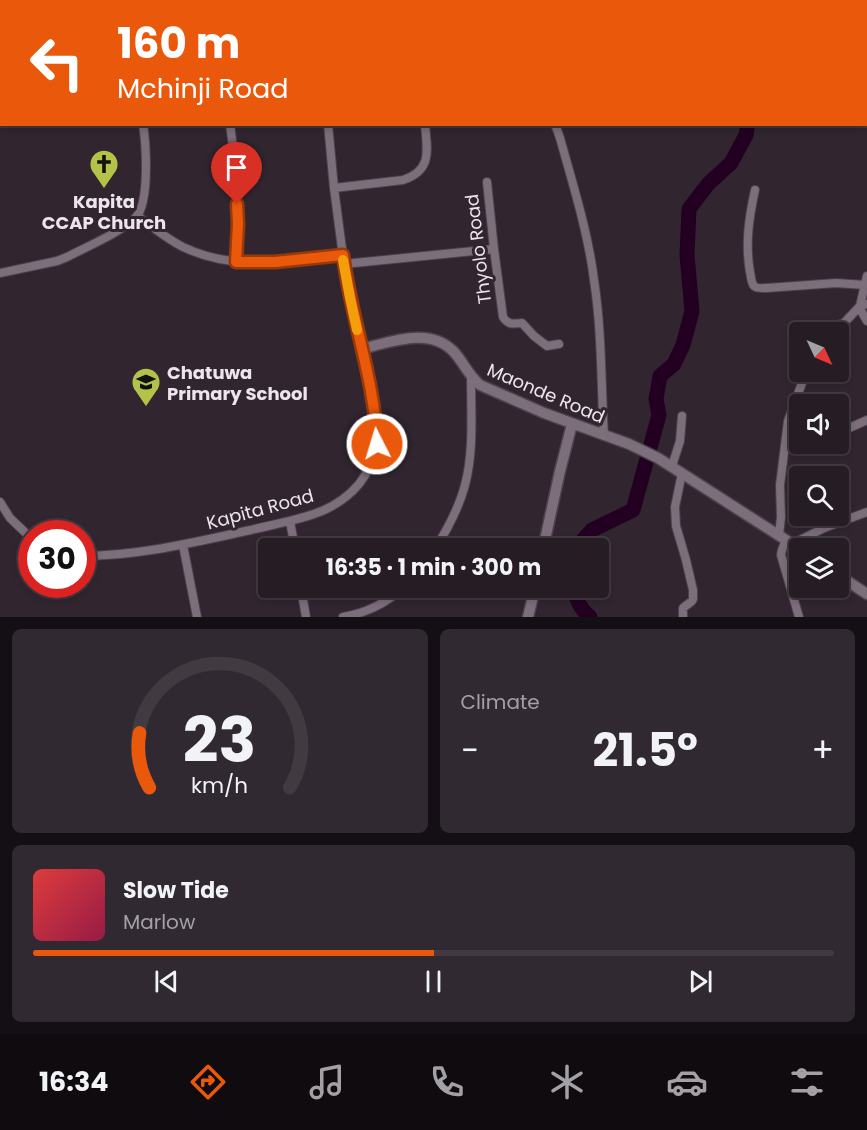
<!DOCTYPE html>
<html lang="en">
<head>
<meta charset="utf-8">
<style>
  body { margin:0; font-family:Poppins,sans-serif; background:#312931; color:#f1f3f6; height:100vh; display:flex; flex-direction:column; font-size:22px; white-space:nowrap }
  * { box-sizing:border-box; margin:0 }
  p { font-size:20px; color:#a3a1a6 }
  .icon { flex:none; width:33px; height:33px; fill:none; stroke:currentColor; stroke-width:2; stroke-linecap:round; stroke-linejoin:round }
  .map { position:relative; height:617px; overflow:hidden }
  .sheet { display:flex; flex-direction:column; gap:12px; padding:12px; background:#140f14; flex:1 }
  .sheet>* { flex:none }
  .hud { position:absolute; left:0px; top:0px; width:867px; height:126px; box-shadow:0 3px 9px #0003,0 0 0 2px #423a41; background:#ea580c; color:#fff; overflow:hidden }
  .needle { width:39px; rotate:134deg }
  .controls { position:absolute; left:789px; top:322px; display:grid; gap:12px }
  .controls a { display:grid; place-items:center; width:60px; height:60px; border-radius:6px; background:#251c24; box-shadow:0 3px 9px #0003,0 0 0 2px #423a41; font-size:30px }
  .speed { position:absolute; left:18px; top:520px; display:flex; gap:12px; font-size:30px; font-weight:700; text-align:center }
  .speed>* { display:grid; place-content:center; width:78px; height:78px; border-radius:50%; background:#251c24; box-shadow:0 3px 9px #0003,0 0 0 2px #423a41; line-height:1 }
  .speed .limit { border:9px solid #d22; background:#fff; color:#111 }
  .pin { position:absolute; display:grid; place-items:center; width:51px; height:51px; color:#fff; margin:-62px -26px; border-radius:50% 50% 50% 0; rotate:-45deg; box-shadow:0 0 6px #0007 }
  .pin .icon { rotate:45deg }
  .me { position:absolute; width:66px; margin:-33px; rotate:355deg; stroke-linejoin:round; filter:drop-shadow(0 0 4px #0008) }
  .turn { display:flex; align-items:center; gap:21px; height:126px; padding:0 18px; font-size:27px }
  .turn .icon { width:78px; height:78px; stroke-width:2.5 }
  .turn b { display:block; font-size:42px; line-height:51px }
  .big { font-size:45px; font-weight:700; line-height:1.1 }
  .sheet .widget { flex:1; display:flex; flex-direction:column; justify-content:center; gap:9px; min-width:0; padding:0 21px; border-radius:9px; background:#312931 }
  .sheet .dial { align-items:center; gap:0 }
  .dial svg { height:156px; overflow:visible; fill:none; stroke:#423a41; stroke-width:7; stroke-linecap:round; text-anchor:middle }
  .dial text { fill:#f1f3f6; stroke:none }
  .song { display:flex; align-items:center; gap:18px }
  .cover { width:72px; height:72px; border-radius:9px; background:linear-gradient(135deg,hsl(0 70% 55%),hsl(340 70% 35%)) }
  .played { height:6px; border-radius:3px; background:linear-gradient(90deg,#ea580c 50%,#423a41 50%) }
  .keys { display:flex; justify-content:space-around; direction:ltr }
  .heat { display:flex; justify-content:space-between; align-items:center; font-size:33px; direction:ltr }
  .sheet .tiles { flex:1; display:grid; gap:12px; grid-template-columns:1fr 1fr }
  .widget:last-child { grid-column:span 2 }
  .trip { position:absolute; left:258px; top:538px; width:351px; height:60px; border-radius:6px; background:#251c24; box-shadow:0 3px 9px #0003,0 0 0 2px #423a41; font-weight:700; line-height:60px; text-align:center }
  .tab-bar { display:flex; height:96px; justify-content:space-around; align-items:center; background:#0f0b0e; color:#a3a1a6 }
  .tab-bar .icon { width:42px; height:42px }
  .tab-bar .on { color:#ea580c }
  .tab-bar b { font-size:27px; color:#f1f3f6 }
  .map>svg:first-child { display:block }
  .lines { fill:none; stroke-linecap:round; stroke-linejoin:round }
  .river { stroke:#230022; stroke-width:15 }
  .minor-casing { stroke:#4c424b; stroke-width:10 }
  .tertiary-casing { stroke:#4c424b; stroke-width:13 }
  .minor { stroke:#7c6e7b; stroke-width:8 }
  .tertiary { stroke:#7c6e7b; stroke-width:10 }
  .route-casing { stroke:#983908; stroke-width:15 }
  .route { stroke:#ea580c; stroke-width:10 }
  .slow { stroke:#f59e0b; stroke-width:10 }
  .labels { text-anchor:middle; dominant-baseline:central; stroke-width:6; stroke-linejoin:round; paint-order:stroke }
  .poi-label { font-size:18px; font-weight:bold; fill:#ede5ec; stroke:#312630 }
  .street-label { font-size:18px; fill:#ede5ec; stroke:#312630 }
</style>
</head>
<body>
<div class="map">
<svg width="867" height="617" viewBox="0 0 867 617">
  <rect width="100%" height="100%" fill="#312630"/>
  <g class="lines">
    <path class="river" d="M 728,0 L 729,2
      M 575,549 L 592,530 L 633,510 L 659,415 L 656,399 L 660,376 L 674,364 L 683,345 L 692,311 L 687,255 L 689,209 L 708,184 L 731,163 L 746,135 L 748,124
      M 574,588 C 576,599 581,610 590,617"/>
    <g class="minor-casing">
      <path id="minor" d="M 83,0 L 84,2
        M 186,0 L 187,2
        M 297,0 L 298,2
        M 397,0 L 398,2
        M 503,0 L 504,2
        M 866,0 L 867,2
        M 440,2 L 447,0
        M 0,48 L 1,54 L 0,60
        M 230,124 C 236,168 241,219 236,262
        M 555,124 L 560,138 C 573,185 588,232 594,280 C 602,332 601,384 604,436
        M 487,182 L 494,249 L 503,317 C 508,325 513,324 522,323 L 534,336 L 547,346 L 559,344
        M 334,188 L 403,180 C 433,170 427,150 425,124
        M 755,190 C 749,217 745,244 750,272 C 751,275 751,283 754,286 C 757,289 763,288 767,288 L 836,283 L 865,285
        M 138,216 C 152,227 167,239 183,247 C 236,272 287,261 343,255
        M 344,264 L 494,249
        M 0,273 L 57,261 L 67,257 C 84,248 124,231 136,217 C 150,202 146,144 143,124
        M 867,304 L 860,306 L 860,309 L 867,321
        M 827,333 L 831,327 L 844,323 L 860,306 L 867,276
        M 838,433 L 867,420
        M 785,448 L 802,444
        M 672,466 L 680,441 L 682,416
        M 682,473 L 675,507 L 676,526 L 686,560 L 693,590 L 693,599 L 692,601 L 683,608 L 683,617
        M 0,502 L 10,518 L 32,539
        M 290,521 L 295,549
        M 779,535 L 781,517 L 780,485 L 788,421 L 806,372
        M 786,540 L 782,550 L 781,555 L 799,617
        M 792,544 L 824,528 L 867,512
        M 183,545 L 197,617
        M 435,549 C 447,530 459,508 465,485 C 474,451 471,413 471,378
        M 82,556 C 139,556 195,542 251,530 C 274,524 300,520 322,511 C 336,505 349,496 359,484 C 378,460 378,439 374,410 L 350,298 L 344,264 L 334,188 L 328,124
        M 301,588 L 306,617
        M 343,617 C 367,613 385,604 403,588"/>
    </g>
    <g class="tertiary-casing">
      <path id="tertiary" d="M 361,349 C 391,342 430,326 454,352 C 464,363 468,375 480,385 L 544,413 L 629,444 L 658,458 L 800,549
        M 543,549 L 560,471 L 572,424
        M 838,575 L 867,594
        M 528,617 L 535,588"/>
    </g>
    <use href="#minor" class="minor"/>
    <use href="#tertiary" class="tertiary"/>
  </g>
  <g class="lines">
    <g class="route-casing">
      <path id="route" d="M 237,204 L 238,224 L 236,262 L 275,262 L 343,255 C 351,318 375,381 377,444"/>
    </g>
    <use href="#route" class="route"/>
    <path class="slow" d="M 343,260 L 350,298 L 357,330"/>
  </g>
  <defs>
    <g id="church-pin" transform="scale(1.5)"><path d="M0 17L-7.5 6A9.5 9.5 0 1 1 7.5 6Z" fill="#b5c249" stroke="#312630"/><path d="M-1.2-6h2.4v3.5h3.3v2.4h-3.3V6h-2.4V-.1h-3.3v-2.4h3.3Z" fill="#111"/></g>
    <g id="school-pin" transform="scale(1.5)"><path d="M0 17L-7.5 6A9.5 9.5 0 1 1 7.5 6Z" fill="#b5c249" stroke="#312630"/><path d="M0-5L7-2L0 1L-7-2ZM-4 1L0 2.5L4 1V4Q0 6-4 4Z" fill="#111"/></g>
  </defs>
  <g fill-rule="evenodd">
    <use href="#church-pin" x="104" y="164"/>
    <use href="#school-pin" x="146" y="382"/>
  </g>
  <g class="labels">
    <g class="poi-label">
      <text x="104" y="201">Kapita<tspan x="104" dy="21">CCAP Church</tspan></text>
      <text x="167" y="372" text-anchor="start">Chatuwa<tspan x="167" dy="21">Primary School</tspan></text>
    </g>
    <g class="street-label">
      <text transform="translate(478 249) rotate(-97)">Thyolo Road</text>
      <text transform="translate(546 393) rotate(23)">Maonde Road</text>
      <text transform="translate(260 509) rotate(-15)">Kapita Road</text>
    </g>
  </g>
</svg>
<div class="controls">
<a><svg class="needle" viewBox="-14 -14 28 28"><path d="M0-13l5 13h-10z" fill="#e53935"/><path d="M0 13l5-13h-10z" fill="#a3a1a6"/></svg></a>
<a><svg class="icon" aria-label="sound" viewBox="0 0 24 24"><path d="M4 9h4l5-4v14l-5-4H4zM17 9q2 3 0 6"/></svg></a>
<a><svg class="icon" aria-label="search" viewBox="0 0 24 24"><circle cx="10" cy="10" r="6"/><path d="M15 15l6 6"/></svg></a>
<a><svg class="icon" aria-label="layers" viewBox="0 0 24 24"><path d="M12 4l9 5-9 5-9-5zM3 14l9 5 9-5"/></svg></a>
</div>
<div class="speed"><div class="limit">30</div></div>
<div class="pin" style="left:237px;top:204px;background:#d93025"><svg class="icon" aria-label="arrive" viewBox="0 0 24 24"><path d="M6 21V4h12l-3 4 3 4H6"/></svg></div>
<svg class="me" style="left:377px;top:444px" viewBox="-20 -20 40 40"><circle r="17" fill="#ea580c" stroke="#fff" stroke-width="3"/><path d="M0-11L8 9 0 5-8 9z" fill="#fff"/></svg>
<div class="trip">16:35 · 1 min · 300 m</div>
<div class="hud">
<div class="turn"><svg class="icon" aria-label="left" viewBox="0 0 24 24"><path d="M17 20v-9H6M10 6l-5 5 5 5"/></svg><div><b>160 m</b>Mchinji Road</div></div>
</div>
</div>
<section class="sheet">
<div class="tiles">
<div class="widget dial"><svg viewBox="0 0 100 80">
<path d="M14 69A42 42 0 1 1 86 69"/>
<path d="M14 69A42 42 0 0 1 9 41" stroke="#ea580c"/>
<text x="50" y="56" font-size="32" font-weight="700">23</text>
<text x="50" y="72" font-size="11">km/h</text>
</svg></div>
<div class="widget"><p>Climate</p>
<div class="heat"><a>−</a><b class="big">21.5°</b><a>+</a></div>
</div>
<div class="widget">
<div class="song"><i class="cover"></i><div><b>Slow Tide</b><p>Marlow</p></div></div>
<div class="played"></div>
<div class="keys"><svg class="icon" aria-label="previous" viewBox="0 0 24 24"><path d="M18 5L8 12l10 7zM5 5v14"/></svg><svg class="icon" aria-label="pause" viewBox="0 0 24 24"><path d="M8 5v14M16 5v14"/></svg><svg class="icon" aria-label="next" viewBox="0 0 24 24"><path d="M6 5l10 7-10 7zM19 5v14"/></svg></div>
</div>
</div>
</section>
<nav class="tab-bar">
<b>16:34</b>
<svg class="icon on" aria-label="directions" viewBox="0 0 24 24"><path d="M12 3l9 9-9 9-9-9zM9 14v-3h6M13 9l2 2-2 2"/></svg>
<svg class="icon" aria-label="music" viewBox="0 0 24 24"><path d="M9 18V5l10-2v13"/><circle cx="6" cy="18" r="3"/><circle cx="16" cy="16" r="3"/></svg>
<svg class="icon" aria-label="phone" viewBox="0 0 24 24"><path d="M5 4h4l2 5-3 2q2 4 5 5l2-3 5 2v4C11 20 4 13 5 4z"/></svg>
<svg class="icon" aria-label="climate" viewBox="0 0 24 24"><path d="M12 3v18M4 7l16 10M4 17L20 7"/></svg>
<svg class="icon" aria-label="car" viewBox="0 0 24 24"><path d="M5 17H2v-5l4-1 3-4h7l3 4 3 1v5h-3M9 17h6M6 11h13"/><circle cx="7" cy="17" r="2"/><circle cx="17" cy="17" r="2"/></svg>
<svg class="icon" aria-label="filters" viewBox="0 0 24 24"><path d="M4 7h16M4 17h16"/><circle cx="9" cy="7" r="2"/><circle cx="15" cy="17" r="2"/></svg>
</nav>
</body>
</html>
